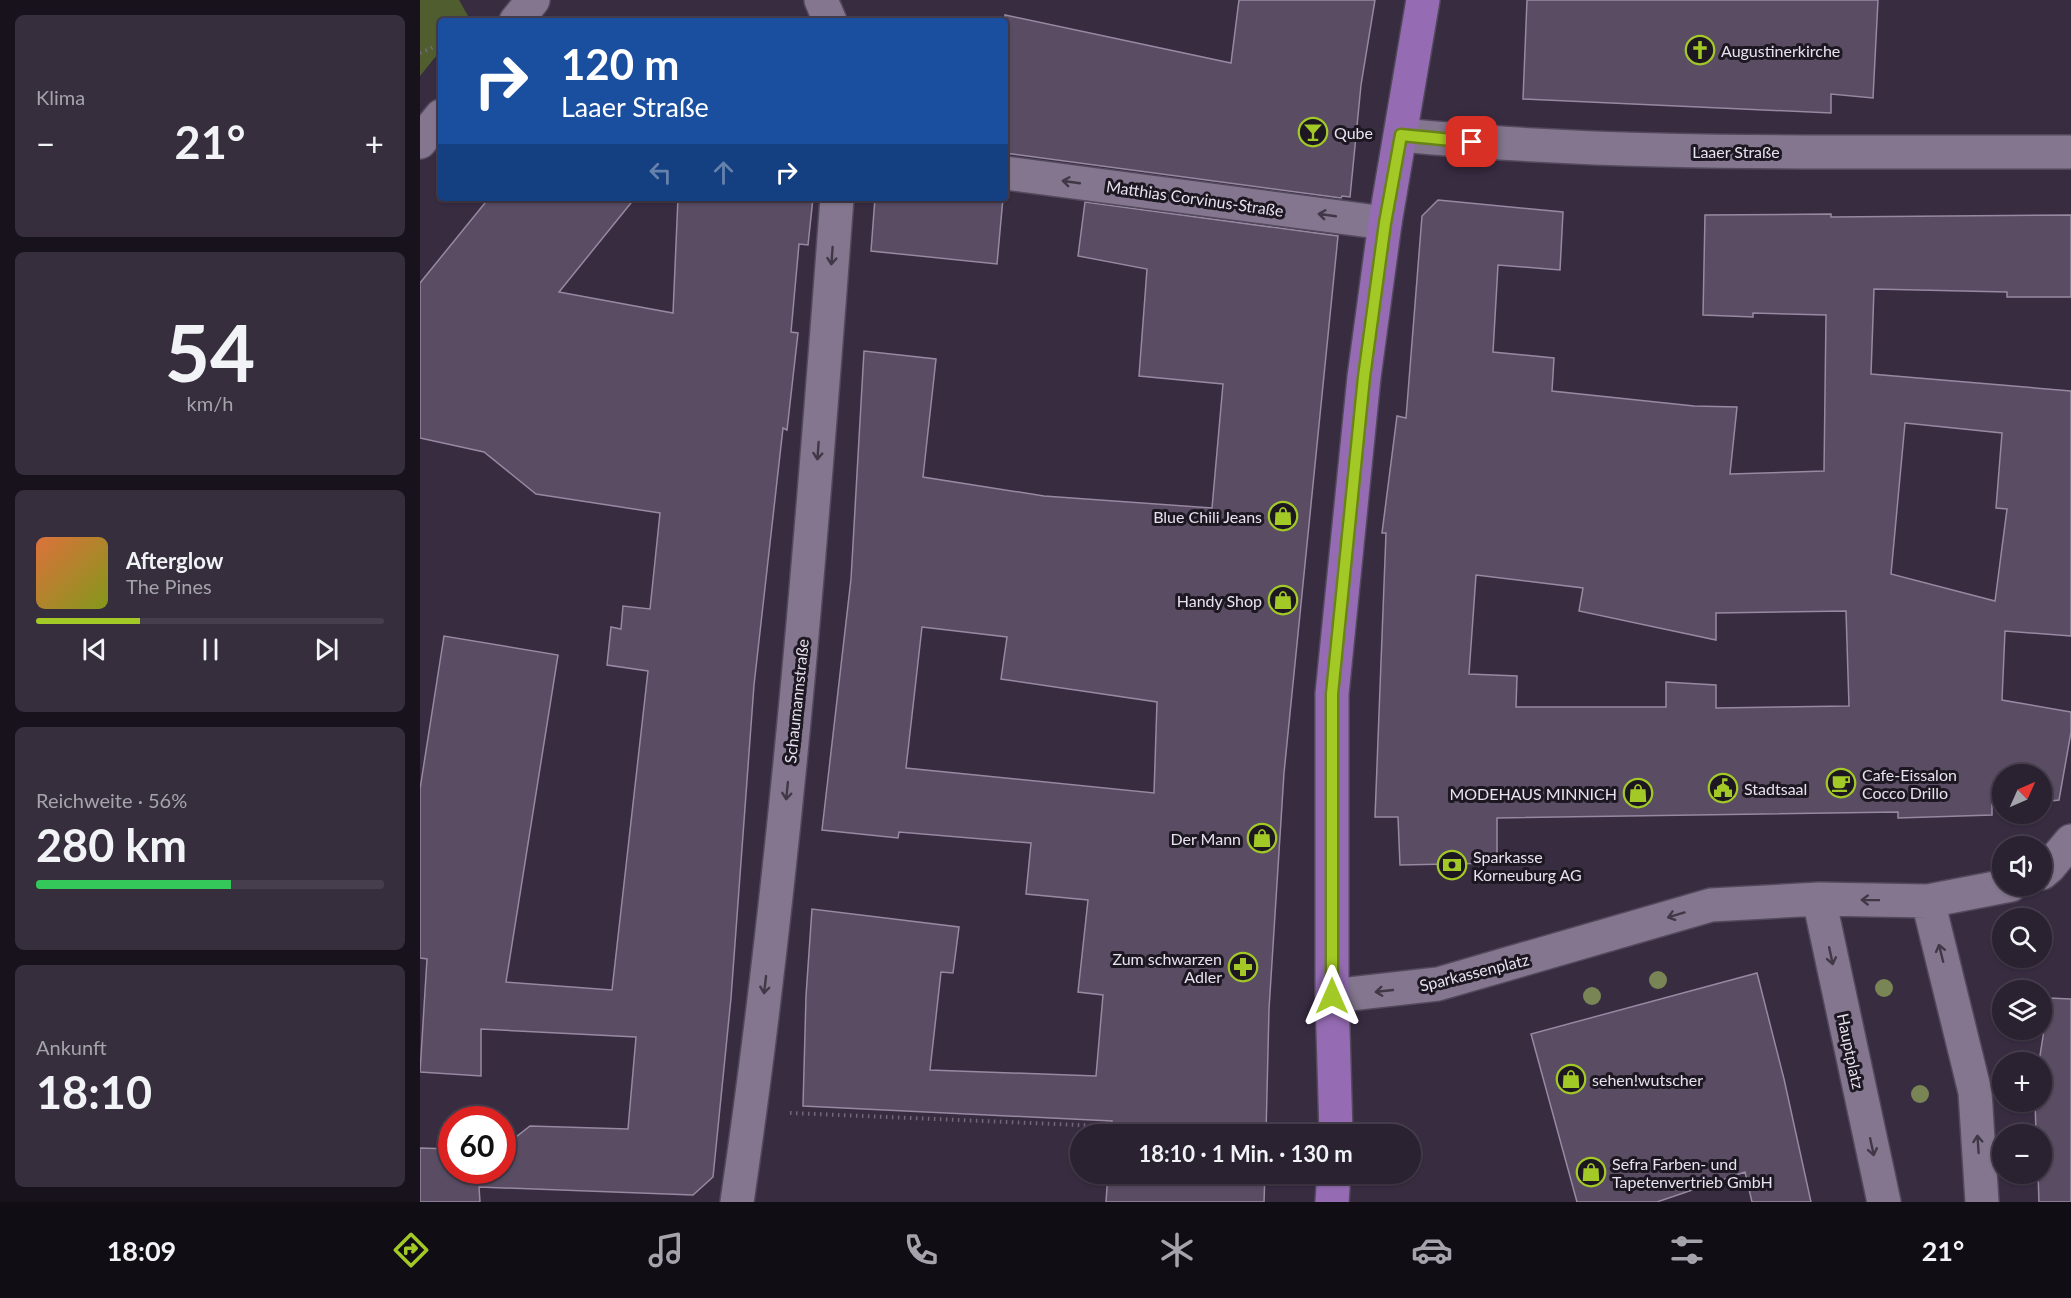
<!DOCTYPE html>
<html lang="de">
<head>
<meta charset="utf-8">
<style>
  body { margin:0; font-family:Lato,sans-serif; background:#362e3d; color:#f1f3f6; height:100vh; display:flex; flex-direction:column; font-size:22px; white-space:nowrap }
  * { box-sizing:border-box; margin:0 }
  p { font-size:20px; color:#a5a3ab }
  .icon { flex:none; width:33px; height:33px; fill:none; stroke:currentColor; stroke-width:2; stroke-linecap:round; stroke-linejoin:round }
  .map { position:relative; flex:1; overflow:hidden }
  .side { display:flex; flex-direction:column; gap:15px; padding:15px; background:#17121b; width:420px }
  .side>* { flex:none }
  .hud { position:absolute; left:18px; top:18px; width:570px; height:183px; border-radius:6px; box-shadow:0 2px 4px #0004,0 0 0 2px #463e4d; background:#1a4fa0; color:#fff; overflow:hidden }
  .needle { width:39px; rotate:45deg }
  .fabs { position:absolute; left:1572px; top:764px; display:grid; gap:12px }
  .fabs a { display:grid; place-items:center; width:60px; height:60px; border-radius:50%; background:#2a2131; box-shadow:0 2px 4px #0004,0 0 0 2px #463e4d; font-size:30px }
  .speed { position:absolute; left:18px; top:1106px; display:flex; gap:12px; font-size:30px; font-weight:700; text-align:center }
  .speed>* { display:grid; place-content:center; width:78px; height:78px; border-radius:50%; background:#2a2131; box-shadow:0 2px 4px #0004,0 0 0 2px #463e4d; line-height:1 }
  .speed .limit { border:9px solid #d22; background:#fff; color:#111 }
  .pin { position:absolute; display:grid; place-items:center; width:51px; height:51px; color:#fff; margin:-26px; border-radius:12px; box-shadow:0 3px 9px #0006 }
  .me { position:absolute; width:66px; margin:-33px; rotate:0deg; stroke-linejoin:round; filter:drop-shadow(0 0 4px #0008) }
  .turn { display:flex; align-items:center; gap:21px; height:126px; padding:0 24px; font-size:27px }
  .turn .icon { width:78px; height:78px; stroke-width:2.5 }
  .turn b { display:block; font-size:42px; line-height:51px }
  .lanes { display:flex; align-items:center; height:57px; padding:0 24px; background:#0003; justify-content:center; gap:30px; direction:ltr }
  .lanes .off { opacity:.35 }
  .big { font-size:45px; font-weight:700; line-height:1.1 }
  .side .tile { flex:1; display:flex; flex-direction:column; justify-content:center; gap:9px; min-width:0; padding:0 21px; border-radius:9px; background:#362e3d }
  .side .dial { align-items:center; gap:0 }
  .dial b { font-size:78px; line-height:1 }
  .song { display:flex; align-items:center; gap:18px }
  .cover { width:72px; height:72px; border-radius:9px; background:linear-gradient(135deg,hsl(20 70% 55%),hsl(70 70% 35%)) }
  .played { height:6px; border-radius:3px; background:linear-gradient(90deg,#a3c927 30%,#463e4d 30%) }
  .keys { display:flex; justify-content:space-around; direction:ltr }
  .heat { display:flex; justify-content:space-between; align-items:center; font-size:33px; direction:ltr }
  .charge { height:9px; border-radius:4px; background:linear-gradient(90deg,#34c759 56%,#463e4d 0) }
  .trip { position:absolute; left:650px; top:1124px; width:351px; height:60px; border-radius:30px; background:#2a2131; box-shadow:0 2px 4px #0004,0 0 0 2px #463e4d; font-weight:700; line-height:60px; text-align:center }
  .tab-bar { display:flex; height:96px; justify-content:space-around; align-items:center; background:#110d14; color:#a5a3ab }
  .tab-bar .icon { width:42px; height:42px }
  .tab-bar .selected { color:#a3c927 }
  .tab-bar b { font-size:27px; color:#f1f3f6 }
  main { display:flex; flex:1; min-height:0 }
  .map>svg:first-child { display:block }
  .green { fill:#505e2f }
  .building { fill:#594c63; stroke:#9789a2; stroke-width:1.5; fill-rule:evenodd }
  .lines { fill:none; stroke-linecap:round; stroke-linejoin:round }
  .minor-casing { stroke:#53495c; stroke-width:36 }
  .tertiary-casing { stroke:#53495c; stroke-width:36 }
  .primary-casing { stroke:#53495c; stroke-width:36 }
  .path { stroke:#73687b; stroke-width:4; stroke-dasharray:1.5 4.5; stroke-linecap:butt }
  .minor { stroke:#83768e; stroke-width:33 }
  .tertiary { stroke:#83768e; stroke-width:33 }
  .primary { stroke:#956cb3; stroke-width:33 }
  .tree { fill:#798555 }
  .oneway { stroke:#403847 }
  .route-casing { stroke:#6a8319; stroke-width:15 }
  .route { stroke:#a3c927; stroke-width:10 }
  .labels { text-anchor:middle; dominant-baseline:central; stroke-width:6; stroke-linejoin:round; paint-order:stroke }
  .poi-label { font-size:16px; fill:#e8e1ef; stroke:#1c1721; text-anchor:start }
  .street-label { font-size:16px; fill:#e8e1ef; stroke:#1c1721 }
</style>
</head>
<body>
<main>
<section class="side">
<div class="tile"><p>Klima</p>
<div class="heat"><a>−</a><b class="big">21°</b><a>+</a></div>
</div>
<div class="tile dial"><b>54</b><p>km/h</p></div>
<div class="tile">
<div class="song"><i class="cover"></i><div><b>Afterglow</b><p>The Pines</p></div></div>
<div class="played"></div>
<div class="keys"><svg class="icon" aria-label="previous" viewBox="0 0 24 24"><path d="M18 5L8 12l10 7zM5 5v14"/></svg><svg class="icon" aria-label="pause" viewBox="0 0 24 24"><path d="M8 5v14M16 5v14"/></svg><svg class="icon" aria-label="next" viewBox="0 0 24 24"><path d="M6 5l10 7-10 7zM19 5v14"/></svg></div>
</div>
<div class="tile"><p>Reichweite · 56%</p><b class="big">280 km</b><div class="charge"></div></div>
<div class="tile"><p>Ankunft</p><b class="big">18:10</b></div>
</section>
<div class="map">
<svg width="1651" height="1202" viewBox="0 0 1651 1202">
  <rect width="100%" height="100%" fill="#382c41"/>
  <path class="green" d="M 0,0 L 39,0 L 48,16 L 44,21 L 21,21 L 21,50 L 0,76 Z"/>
  <path class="building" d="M 819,0 L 955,0 L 941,85 L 930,197 L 922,196 L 921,198 L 585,153 L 585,15 L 811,63 Z
    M 1107,0 L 1458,0 L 1453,98 L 1411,94 L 1411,113 L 1103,99 Z
    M 69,198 L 215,198 L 139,292 L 253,313 L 258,198 L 393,198 L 388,245 L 379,244 L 371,332 L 378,333 L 367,430 L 363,428 L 334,685 L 311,998 L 293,1177 L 273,1195 L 59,1187 L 60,1202 L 0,1202 L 0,1148 L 32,1149 L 32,1170 L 82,1170 L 82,1148 L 110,1126 L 208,1129 L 216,1037 L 61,1029 L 61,1076 L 0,1072 L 7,959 L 0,958 L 0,789 L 24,636 L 138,655 L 86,982 L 192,990 L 228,671 L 187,665 L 191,627 L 201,629 L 203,606 L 230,609 L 240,513 L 116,494 L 64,452 L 0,438 L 0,283 Z
    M 455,198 L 583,198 L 577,264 L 451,251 Z
    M 1018,200 L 1143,212 L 1140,270 L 1078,265 L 1073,352 L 1134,358 L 1132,391 L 1274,406 L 1317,407 L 1310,474 L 1404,471 L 1406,315 L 1333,313 L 1333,317 L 1283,315 L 1285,215 L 1411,214 L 1411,217 L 1651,215 L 1651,297 L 1587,297 L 1587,292 L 1454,289 L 1451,374 L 1651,391 L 1651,636 L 1585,631 L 1582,700 L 1651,712 L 1651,732 L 1639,800 L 1622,802 L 1622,774 L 1582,774 L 1582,804 L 1572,805 L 1572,815 L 1478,818 L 1478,812 L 1077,818 L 1077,863 L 980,865 L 978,817 L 955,817 L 966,533 L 962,533 L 977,416 L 986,418 L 1002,216 ZM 1485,423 L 1582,433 L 1576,508 L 1587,509 L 1575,601 L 1471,574 ZM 1056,575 L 1163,588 L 1159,611 L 1296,640 L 1296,613 L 1426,611 L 1429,706 L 1296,708 L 1296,685 L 1246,682 L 1246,707 L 1096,707 L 1097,676 L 1049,674 Z
    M 665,202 L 918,236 L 864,773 L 849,1009 L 846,1134 L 691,1134 L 692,1121 L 383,1106 L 386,996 L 392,909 L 539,927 L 533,973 L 521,972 L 510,1070 L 676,1076 L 683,995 L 658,992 L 668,900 L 606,894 L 611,843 L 479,832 L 478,838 L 402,830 L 431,579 L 444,351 L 516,359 L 503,477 L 624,496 L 792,508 L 803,384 L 719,376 L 727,269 L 658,256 ZM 502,627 L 587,637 L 581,679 L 737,702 L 734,793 L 486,768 Z
    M 1337,973 L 1364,1079 L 1391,1202 L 1332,1202 L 1325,1172 L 1237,1202 L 1157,1202 L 1111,1034 Z
    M 1629,998 L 1651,999 L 1651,1202 L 1619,1202 L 1618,1173 L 1622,1173 L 1622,1134 L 1616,1134 L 1615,1101 L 1622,1101 L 1622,1062 L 1619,1062 Z
    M 688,1173 L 845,1173 L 844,1202 L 686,1202 Z"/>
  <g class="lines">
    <g class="minor-casing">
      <path id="minor" d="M 401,0 L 410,21
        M 96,21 L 113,0
        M 0,142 L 21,116
        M 585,173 L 965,223
        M 1622,873 L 1629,867 L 1651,841
        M 1399,899 L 1464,1202
        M 1508,901 L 1555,1092 L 1562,1202
        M 912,996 L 1018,984 L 1291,905 L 1399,899 L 1508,901 L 1591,885
        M 317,1202 C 366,869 392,533 417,198"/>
    </g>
    <g class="tertiary-casing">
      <path id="tertiary" d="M 981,135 C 1204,157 1427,151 1651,152"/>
    </g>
    <g class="primary-casing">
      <path id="primary" d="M 916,1134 L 912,996 L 912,694 L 944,377 L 965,223 L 1003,0
        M 912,1202 L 914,1173"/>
    </g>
    <path class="path" d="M 0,53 L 21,44
      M 370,1113 L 779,1130
      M 846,1132 L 875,1128"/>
    <use href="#minor" class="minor"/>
    <use href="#tertiary" class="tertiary"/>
    <use href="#primary" class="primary"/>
  </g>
  <g class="tree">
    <circle cx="1238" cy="980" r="9"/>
    <circle cx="1464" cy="988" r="9"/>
    <circle cx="1172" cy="996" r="9"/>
    <circle cx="1500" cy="1094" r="9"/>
  </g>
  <defs><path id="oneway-shaft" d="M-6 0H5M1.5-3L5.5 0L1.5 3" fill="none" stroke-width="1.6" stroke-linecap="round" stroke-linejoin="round" transform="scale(1.5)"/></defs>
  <g class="oneway">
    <use href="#oneway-shaft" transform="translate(651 182) rotate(-172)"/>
    <use href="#oneway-shaft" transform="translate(907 215) rotate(-172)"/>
    <use href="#oneway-shaft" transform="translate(412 256) rotate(94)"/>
    <use href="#oneway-shaft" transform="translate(398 451) rotate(94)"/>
    <use href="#oneway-shaft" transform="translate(367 791) rotate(96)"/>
    <use href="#oneway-shaft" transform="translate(1450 900) rotate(-179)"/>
    <use href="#oneway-shaft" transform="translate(1256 915) rotate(163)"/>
    <use href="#oneway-shaft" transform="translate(1521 953) rotate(-104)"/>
    <use href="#oneway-shaft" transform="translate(1411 956) rotate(78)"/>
    <use href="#oneway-shaft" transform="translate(345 985) rotate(97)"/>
    <use href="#oneway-shaft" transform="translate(964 991) rotate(174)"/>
    <use href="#oneway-shaft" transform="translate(1558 1144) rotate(-94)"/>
    <use href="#oneway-shaft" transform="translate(1452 1147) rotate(78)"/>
  </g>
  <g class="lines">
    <g class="route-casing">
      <path id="route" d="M 912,996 L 912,694 L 944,377 L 965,223 L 981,135 L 1052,142"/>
    </g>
    <use href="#route" class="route"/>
  </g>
  <defs>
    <g id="church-ring" transform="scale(1.5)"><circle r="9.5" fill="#1c1721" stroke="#a3c927" stroke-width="1.5"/><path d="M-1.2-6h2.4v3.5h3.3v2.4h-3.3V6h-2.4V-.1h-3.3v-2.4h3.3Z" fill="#a3c927"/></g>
    <g id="bar-ring" transform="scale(1.5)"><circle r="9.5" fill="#1c1721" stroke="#a3c927" stroke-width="1.5"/><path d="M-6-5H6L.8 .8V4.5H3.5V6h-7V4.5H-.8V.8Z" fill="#a3c927"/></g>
    <g id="shop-ring" transform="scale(1.5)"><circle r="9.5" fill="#1c1721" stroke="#a3c927" stroke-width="1.5"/><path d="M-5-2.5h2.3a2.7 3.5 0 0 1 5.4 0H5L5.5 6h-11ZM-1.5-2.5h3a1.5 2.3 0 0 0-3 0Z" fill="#a3c927"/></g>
    <g id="cafe-ring" transform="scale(1.5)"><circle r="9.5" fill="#1c1721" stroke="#a3c927" stroke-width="1.5"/><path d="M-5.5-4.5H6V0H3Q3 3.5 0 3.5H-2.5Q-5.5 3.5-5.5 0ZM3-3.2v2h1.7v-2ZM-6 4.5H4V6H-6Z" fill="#a3c927"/></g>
    <g id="civic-ring" transform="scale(1.5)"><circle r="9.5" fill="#1c1721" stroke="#a3c927" stroke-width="1.5"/><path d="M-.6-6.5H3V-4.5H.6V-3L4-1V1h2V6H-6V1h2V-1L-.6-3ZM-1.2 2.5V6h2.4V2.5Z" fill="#a3c927"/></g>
    <g id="bank-ring" transform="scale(1.5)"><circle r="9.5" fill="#1c1721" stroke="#a3c927" stroke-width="1.5"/><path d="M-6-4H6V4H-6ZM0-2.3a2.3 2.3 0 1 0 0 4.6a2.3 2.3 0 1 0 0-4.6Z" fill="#a3c927"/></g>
    <g id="pharmacy-ring" transform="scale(1.5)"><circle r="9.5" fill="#1c1721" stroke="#a3c927" stroke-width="1.5"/><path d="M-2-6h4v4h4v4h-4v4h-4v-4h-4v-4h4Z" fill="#a3c927"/></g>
  </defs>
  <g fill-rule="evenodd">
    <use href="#church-ring" x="1280" y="50"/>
    <use href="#bar-ring" x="893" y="132"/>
    <use href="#shop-ring" x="863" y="516"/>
    <use href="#shop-ring" x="863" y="600"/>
    <use href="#cafe-ring" x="1421" y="783"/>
    <use href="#civic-ring" x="1303" y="788"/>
    <use href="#shop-ring" x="1218" y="793"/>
    <use href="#shop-ring" x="842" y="838"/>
    <use href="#bank-ring" x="1032" y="865"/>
    <use href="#pharmacy-ring" x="823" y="967"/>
    <use href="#shop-ring" x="1151" y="1079"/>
    <use href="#shop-ring" x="1171" y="1172"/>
  </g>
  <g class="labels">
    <g class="poi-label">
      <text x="1301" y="50">Augustinerkirche</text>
      <text x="914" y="132">Qube</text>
      <text x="842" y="516" text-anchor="end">Blue Chili Jeans</text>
      <text x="842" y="600" text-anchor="end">Handy Shop</text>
      <text x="1442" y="774">Cafe-Eissalon<tspan x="1442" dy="18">Cocco Drillo</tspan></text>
      <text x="1324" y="788">Stadtsaal</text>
      <text x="1197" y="793" text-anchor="end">MODEHAUS MINNICH</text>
      <text x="821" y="838" text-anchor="end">Der Mann</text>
      <text x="1053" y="856">Sparkasse<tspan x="1053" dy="18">Korneuburg AG</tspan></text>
      <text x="802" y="958" text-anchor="end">Zum schwarzen<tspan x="802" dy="18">Adler</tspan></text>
      <text x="1172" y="1079">sehen!wutscher</text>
      <text x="1192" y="1163">Sefra Farben- und<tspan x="1192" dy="18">Tapetenvertrieb GmbH</tspan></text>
    </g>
    <g class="street-label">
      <text x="1316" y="151">Laaer Straße</text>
      <text transform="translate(775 198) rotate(8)">Matthias Corvinus-Straße</text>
      <text transform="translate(376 701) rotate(-84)">Schaumannstraße</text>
      <text transform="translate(1054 972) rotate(-14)">Sparkassenplatz</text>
      <text transform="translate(1431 1051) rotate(78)">Hauptplatz</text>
    </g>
  </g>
</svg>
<div class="fabs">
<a><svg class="needle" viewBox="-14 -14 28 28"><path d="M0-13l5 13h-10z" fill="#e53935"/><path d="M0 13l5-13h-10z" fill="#a5a3ab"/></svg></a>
<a><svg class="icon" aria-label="sound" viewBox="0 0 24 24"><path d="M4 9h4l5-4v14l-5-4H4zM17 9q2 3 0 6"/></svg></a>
<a><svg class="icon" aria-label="search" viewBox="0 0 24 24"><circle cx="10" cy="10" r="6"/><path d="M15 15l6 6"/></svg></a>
<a><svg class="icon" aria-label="layers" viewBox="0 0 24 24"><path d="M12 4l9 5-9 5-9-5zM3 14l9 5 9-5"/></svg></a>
<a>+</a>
<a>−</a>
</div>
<div class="speed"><div class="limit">60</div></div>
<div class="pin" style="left:1052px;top:142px;background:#d93025"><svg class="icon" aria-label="arrive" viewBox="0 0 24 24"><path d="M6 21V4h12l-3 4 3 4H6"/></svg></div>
<svg class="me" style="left:912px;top:996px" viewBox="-20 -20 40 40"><path d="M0-17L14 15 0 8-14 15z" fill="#a3c927" stroke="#fff" stroke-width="4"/></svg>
<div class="trip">18:10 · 1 Min. · 130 m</div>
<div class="hud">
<div class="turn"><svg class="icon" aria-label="right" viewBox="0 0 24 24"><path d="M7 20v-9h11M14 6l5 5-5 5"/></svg><div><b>120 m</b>Laaer Straße</div></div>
<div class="lanes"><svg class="icon off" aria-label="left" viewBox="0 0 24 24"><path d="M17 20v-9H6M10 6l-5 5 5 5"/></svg><svg class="icon off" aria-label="ahead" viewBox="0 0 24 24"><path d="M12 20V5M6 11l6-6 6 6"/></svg><svg class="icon" aria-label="right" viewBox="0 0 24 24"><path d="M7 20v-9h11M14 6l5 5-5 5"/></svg></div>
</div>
</div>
</main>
<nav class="tab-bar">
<b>18:09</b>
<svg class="icon selected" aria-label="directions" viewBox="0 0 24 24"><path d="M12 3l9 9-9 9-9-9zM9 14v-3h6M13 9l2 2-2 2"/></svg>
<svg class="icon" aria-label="music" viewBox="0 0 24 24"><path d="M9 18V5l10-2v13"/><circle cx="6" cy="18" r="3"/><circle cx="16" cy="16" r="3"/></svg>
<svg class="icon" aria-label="phone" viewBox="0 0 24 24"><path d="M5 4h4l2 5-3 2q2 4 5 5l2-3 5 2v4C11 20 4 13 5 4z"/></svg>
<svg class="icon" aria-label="climate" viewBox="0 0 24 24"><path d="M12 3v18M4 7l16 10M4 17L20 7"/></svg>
<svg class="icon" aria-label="car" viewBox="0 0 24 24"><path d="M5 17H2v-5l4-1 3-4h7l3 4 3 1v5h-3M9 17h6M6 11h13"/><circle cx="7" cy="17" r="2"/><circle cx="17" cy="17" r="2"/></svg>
<svg class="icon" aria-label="filters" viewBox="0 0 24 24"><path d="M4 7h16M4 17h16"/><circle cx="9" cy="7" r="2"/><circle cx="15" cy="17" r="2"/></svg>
<b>21°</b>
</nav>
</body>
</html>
